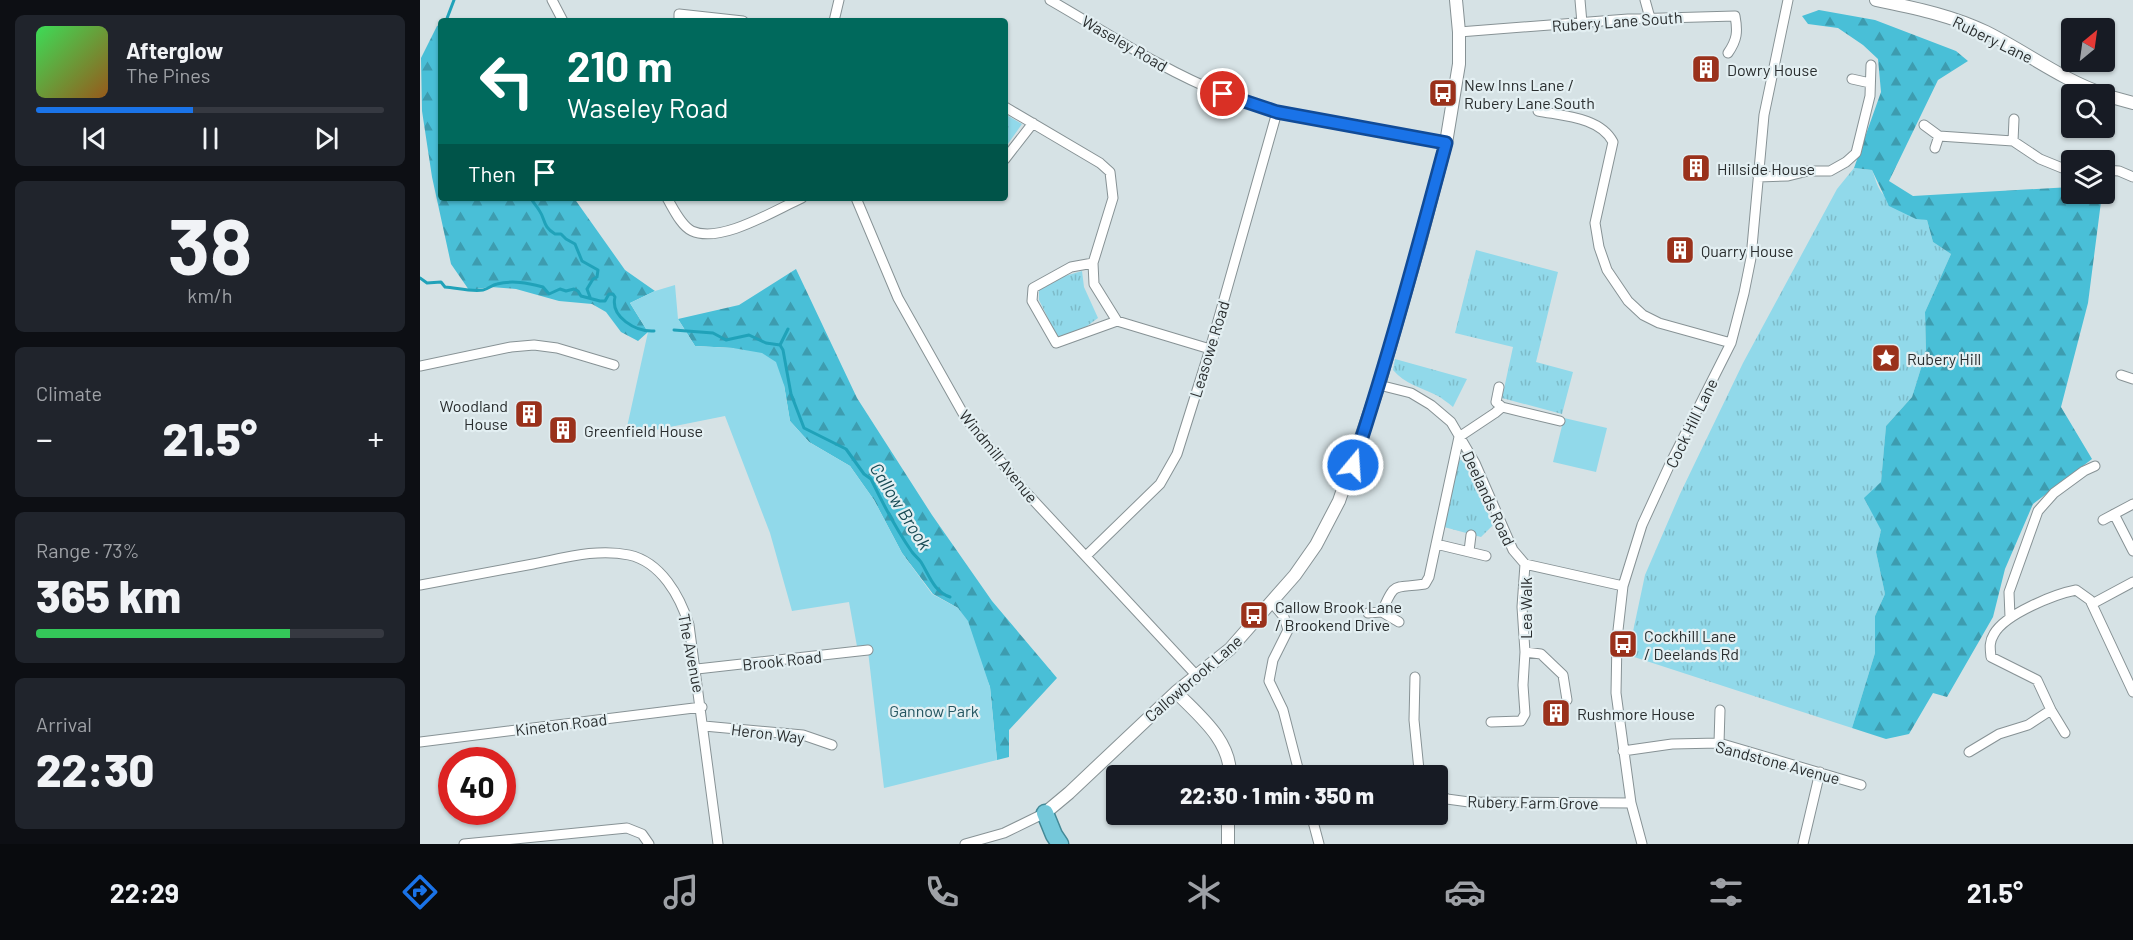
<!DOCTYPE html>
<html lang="en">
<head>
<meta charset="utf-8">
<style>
  body { margin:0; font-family:Barlow,sans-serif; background:#20242c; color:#f1f3f6; height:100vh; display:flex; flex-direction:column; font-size:22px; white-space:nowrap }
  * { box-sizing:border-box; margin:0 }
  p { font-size:20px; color:#9ea1a6 }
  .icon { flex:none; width:33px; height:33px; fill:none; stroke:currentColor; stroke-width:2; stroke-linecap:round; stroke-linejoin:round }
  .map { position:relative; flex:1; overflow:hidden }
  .drawer { display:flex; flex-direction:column; gap:15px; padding:15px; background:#0d0f14; width:420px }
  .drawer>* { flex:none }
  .guide { position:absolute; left:18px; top:18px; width:570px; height:183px; border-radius:6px; box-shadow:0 2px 4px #0004; background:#00695c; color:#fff; overflow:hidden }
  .needle { width:39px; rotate:29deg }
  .controls { position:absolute; left:1641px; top:18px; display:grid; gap:12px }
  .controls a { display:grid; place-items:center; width:54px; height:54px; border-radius:6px; background:#171b24; box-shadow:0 2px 4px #0004; font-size:30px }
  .speed { position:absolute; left:18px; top:747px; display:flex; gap:12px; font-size:30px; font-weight:700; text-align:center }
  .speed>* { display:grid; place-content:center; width:78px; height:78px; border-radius:50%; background:#171b24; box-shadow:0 2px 4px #0004; line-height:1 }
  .speed .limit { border:9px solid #d22; background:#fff; color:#111 }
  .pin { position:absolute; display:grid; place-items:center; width:51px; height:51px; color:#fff; margin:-26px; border:3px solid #fff; border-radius:50%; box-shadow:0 2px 6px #0007 }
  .me { position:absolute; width:66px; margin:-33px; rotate:18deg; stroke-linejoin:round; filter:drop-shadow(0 0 4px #0008) }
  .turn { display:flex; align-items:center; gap:21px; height:126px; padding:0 30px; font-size:27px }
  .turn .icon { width:78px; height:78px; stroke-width:2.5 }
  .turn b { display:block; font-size:42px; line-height:51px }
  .then { display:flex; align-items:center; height:57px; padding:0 30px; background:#0003; gap:12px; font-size:22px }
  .big { font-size:45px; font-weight:800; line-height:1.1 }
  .drawer .card { flex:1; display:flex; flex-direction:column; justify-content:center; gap:9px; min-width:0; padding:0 21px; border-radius:9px; background:#20242c }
  .drawer .dial { align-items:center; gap:0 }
  .dial b { font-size:78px; line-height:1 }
  .song { display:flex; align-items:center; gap:18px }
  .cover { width:72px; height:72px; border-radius:9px; background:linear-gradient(135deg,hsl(130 70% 55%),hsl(30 70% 35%)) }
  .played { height:6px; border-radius:3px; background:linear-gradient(90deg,#1a73e8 45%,#363941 45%) }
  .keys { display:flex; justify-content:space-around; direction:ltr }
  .heat { display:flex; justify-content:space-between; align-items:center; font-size:33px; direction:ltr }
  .charge { height:9px; border-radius:4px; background:linear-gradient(90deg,#34c759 73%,#363941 0) }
  .trip { position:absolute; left:686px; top:765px; width:342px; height:60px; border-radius:6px; background:#171b24; box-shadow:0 2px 4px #0004; font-weight:800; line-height:60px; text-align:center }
  .tab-bar { display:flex; height:96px; justify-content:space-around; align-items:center; background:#090b0e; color:#9ea1a6 }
  .tab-bar .icon { width:42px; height:42px }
  .tab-bar .current { color:#1a73e8 }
  .tab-bar b { font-size:27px; color:#f1f3f6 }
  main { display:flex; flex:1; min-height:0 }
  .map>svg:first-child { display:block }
  .grass { fill:url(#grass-tufts) }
  .forest { fill:url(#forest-firs) }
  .park { fill:#91d9ea }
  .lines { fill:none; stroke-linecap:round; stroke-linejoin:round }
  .stream { stroke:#20a2b9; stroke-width:3 }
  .minor-casing { stroke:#879295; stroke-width:11 }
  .tertiary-casing { stroke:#879295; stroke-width:14 }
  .trunk-casing { stroke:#438997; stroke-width:19 }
  .minor { stroke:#fff; stroke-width:9 }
  .tertiary { stroke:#fff; stroke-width:12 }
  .trunk { stroke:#74c8da; stroke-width:16 }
  .route-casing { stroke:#114b97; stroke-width:15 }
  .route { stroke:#1a73e8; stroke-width:10 }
  .labels { text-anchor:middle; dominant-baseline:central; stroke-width:4.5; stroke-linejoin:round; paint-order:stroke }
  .street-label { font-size:16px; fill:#292d2e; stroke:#e3eff2 }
  .poi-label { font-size:16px; fill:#292d2e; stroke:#e3eff2; text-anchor:start }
  .park-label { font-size:16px; fill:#245560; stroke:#e3eff2 }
  .water-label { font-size:18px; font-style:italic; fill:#174a54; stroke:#e3eff2 }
</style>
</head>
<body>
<main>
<section class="drawer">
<div class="card">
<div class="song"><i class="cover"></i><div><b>Afterglow</b><p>The Pines</p></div></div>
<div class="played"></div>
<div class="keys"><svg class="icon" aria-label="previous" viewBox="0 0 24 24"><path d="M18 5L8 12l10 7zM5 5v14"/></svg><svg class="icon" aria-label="pause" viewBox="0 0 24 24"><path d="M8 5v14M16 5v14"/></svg><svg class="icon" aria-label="next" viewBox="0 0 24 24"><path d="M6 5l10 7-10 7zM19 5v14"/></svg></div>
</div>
<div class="card dial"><b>38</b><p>km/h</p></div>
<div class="card"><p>Climate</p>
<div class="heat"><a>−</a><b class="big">21.5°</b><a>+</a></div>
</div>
<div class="card"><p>Range · 73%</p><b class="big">365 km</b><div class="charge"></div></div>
<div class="card"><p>Arrival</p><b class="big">22:30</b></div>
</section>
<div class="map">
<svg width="1713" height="844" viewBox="0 0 1713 844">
  <defs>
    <pattern id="grass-tufts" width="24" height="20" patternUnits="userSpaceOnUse" patternTransform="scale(1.5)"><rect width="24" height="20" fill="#91d9ea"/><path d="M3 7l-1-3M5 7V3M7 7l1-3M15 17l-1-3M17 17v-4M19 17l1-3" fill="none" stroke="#7dbbc9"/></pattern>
    <pattern id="forest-firs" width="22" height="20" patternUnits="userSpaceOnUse" patternTransform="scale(1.5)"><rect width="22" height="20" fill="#49bfd7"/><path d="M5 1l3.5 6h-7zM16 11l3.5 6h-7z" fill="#3d9caf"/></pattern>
  </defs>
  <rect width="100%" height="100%" fill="#d6e2e5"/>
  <path class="grass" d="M 585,114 L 602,124 L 585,148 Z
    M 1434,168 L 1452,170 C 1455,177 1457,187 1462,193 C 1473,206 1490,218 1507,220 L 1513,242 L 1531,254 L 1505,312 L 1506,352 L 1492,397 L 1466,426 L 1461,483 L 1461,530 L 1456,552 L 1465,594 L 1455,616 L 1455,653 L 1432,728 L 1208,655 L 1225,575 L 1260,494 L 1323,363 L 1417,189 Z
    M 1056,250 L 1138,272 L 1116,362 L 1153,372 L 1142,414 L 1082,398 L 1093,347 L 1035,333 Z
    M 662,271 L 664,287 L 678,318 L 659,332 L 638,338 L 619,300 L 619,290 L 645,276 Z
    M 975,359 L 1047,379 L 1033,407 C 1028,403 1022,398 1016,395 C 1000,387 985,384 973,370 Z
    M 1044,459 L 1073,525 L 1061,537 L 1024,527 L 1038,461 Z"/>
  <path class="forest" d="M 1399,10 L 1455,20 L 1536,51 L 1548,61 L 1518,80 L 1469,181 L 1493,196 L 1651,187 L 1652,194 L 1682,194 L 1668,303 L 1641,407 L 1672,459 L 1613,504 L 1585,569 L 1573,617 L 1527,697 L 1513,693 L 1489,734 L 1466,739 L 1432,728 L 1455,653 L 1455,616 L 1465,594 L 1456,552 L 1461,530 L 1444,498 L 1461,482 L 1466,426 L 1492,397 L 1506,352 L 1505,312 L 1531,254 L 1513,242 L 1507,220 L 1496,219 L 1469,206 L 1452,170 L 1434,168 L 1461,92 L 1458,59 L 1443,45 L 1418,28 L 1388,24 L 1382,16 Z
    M 21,24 L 21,198 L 154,198 L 205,270 L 235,291 L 210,303 L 228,332 L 218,341 L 201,332 L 186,312 L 172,304 L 139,301 L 96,289 L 71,287 L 49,290 L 31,264 L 12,177 L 2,111 L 1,58 L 17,26 Z
    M 376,269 L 437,398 L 512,515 L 572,601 L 637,678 L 589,730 L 589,757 L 577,760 L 570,687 L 538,608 L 513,594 L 482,553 L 454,500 L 430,466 L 389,442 L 370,421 L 364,385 L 313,348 L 275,346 L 258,319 L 319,305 Z"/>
  <path class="park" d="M 255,285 L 258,319 L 275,346 L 313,348 L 342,353 L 356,362 L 364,385 L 370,421 L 389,442 L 430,466 L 454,500 L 482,553 L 512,594 L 538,608 L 548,621 L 570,687 L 577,760 L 464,788 L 448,651 L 438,652 L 429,602 L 372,611 L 350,533 L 305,416 L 205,436 L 228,332 L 210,303 L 235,291 Z
    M 1144,418 L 1187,428 L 1176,472 L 1133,462 Z"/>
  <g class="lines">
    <path class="stream" d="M 26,21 L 34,0
      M 111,198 C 113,203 116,205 119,210 C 126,220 122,226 135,234 L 141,234 L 146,239 L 155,244 L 162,261 L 178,270 L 177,277 L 173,279 L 167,289 L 170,297
      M 0,278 L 7,283 L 21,282 L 25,287 C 37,288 52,292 63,290 C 68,289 72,285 77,284 C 93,280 107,283 123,287 L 129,294 L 140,289 L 146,291 L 154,289 L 158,291 L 161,296 L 180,301 L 185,301 L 189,294 L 193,294 L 195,297 C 190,317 216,332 234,331
      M 254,330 L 293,333 L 306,340 L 329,335 L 346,343 L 360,345 L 363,350 L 371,394 L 384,428 L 426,449 L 444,474 L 451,479 C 463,504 476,529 492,552 C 495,556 499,559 501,562 C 509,575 514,592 530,597
      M 360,345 L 368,329"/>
    <g class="minor-casing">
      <path id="minor" d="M 132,0 L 143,21
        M 630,0 C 686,32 742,70 803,94 C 874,121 952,129 1026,143
        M 1160,0 L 1162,23
        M 1225,0 L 1230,18
        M 259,21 L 259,14 L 323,21
        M 414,21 L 419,0
        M 1039,32 L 1208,19 L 1315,16 C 1318,32 1317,40 1308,53
        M 1432,79 L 1450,83
        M 585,107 L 680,163 L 690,172 L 693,198 L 673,263 L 674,284 L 697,321 L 790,349
        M 1118,111 C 1143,116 1180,117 1193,142 L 1175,223 L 1179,247 L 1187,270 L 1208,301 L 1223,315 L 1239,323 L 1311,343
        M 1504,125 L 1519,136 L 1593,141 L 1620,159 L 1652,172
        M 1593,141 L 1594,119
        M 1515,148 L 1519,136
        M 585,159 L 613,123
        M 1684,170 L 1699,171 L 1713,177
        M 1338,177 L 1368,176 L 1388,171 L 1410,171 L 1426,162 L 1436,153 L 1450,96 L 1451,65
        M 247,198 C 253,208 261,226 272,231 C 301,244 355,210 382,198
        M 436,198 L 478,298 L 545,417 L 602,488 L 777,676
        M 673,263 L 651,267 L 613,288 L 612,301 L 636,343 L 697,321
        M 0,366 L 91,347 L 114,345 L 137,348 L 194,365
        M 1701,375 L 1713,379
        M 959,385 L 991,393 L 1011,405 L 1031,422 L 1055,463 L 1093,550 L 1105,564 L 1203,586
        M 1082,407 L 1140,421
        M 1694,514 L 1713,551
        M 1683,520 L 1713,504
        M 1016,544 L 1066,556
        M 1049,551 L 1051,535
        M 666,556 L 740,484 L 757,454 L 790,349 L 857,112
        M 0,585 C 38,578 76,571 113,564 C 144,558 177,548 209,555 C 241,562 260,596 269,625 L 298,844
        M 852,603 L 864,617 L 868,630 L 853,660 L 849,681 L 863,710 L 880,776
        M 1672,604 L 1713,582
        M 962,612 C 975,580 974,589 1005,584 L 1009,577 L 1039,437 L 1075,413 L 1082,407 L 1076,402 L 1079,387
        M 948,613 L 962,612 L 979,622
        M 1590,617 L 1589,592 L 1618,511 L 1634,493 L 1664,471 L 1675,466
        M 1105,652 L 1121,654 L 1143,675 L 1147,700
        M 277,669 L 448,650
        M 995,677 L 994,720 L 999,770 L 1003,776
        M 1071,722 L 1101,721 L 1105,714 L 1103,685 L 1105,652 L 1102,607 L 1105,564
        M 284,726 L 383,735 L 412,745
        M 1645,733 L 1631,710 L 1617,680 L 1571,657 C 1570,648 1569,642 1574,634 C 1585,614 1635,594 1656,590 L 1670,600 L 1713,692
        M 0,742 L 282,707
        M 1299,743 L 1300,710
        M 1203,751 L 1252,744 L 1299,743 L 1441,785
        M 1549,752 L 1579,734 L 1608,725 L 1631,710
        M 1017,792 L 1027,799 L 1049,802 L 1211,803
        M 891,814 L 899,844
        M 44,844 L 207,828 L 222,834 L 229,844
        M 545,844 L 584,833 L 625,813
        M 1222,844 L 1211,803 L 1196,693 L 1197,639 L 1203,586 L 1222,525 L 1250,464 L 1311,343 L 1324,293 L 1331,258 L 1344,115 L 1368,0
        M 1383,844 L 1400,772"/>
    </g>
    <g class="tertiary-casing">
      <path id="tertiary" d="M 1456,0 C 1494,8 1531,15 1566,32 C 1606,52 1642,80 1684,94
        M 1684,95 L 1713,103
        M 756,692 C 778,715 811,740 810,776
        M 625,813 L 649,793 L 756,692 L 810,649 L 875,575 L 896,545 L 919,501 L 959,385 L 1000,242 L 1026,143 L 1039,64 L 1039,32 L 1036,0
        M 808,844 L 808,814"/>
    </g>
    <g class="trunk-casing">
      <path id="trunk" d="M 625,813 L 634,835 L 640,844"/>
    </g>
    <use href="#minor" class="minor"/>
    <use href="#tertiary" class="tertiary"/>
    <use href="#trunk" class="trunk"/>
  </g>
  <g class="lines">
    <g class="route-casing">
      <path id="route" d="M 803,94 L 857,112 L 1026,143 C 997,251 968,359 933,465"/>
    </g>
    <use href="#route" class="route"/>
  </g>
  <defs>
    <g id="building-square" transform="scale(1.5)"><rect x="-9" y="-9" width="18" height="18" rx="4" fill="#9a311b" stroke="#e3eff2"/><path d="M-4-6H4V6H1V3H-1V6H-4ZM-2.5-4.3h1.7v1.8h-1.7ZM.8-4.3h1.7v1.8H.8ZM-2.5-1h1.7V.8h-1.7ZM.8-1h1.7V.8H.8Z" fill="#fff"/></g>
    <g id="bus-square" transform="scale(1.5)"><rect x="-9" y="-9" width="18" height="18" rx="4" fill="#9a311b" stroke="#e3eff2"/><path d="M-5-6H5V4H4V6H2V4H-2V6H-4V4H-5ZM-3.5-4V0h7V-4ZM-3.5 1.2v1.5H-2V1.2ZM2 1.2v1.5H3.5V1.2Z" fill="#fff"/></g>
    <g id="sight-square" transform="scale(1.5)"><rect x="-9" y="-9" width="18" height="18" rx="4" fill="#9a311b" stroke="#e3eff2"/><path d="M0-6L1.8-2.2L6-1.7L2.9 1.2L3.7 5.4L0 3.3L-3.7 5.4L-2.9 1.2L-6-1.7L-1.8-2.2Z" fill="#fff"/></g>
  </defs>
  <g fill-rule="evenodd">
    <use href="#building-square" x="1286" y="69"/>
    <use href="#bus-square" x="1023" y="93"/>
    <use href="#building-square" x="1276" y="168"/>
    <use href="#building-square" x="1260" y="250"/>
    <use href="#sight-square" x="1466" y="358"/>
    <use href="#building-square" x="109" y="414"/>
    <use href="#building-square" x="143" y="430"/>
    <use href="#bus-square" x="834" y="615"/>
    <use href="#bus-square" x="1203" y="644"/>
    <use href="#building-square" x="1136" y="713"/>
  </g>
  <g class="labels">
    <g class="street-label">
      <text transform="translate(1197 21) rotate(-4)">Rubery Lane South</text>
      <text transform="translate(1573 39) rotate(26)">Rubery Lane</text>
      <text transform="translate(705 43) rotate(30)">Waseley Road</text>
      <text transform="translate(789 349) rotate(-73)">Leasowe Road</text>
      <text transform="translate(1271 423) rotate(-64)">Cock Hill Lane</text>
      <text transform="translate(579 456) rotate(51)">Windmill Avenue</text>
      <text transform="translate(1069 498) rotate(65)">Deelands Road</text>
      <text transform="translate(1105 608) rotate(-90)">Lea Walk</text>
      <text transform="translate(272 653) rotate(79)">The Avenue</text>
      <text transform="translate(362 660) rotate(-6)">Brook Road</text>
      <text transform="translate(773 678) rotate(-41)">Callowbrook Lane</text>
      <text transform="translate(141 724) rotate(-7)">Kineton Road</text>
      <text transform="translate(348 733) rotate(7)">Heron Way</text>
      <text transform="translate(1358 762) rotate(15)">Sandstone Avenue</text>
      <text transform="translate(1113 802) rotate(1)">Rubery Farm Grove</text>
    </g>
    <g class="poi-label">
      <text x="1307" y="69">Dowry House</text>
      <text x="1044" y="84">New Inns Lane /<tspan x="1044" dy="18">Rubery Lane South</tspan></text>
      <text x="1297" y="168">Hillside House</text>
      <text x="1281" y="250">Quarry House</text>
      <text x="1487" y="358">Rubery Hill</text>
      <text x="88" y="405" text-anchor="end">Woodland<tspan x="88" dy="18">House</tspan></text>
      <text x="164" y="430">Greenfield House</text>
      <text x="855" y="606">Callow Brook Lane<tspan x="855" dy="18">/ Brookend Drive</tspan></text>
      <text x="1224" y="635">Cockhill Lane<tspan x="1224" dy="18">/ Deelands Rd</tspan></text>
      <text x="1157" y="713">Rushmore House</text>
    </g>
    <g class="park-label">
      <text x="514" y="710">Gannow Park</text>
    </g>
    <g class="water-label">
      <text transform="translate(481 506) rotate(58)">Callow Brook</text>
    </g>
  </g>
</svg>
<div class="controls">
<a><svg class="needle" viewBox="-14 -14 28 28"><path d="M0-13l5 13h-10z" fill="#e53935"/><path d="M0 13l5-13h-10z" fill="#9ea1a6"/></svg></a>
<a><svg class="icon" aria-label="search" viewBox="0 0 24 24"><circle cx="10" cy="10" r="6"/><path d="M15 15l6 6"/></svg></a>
<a><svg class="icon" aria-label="layers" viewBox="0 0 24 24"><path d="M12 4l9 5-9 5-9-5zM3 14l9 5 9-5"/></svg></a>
</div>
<div class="speed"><div class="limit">40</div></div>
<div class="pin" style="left:803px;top:94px;background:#d93025"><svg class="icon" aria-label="arrive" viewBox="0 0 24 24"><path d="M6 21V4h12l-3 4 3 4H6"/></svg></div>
<svg class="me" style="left:933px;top:465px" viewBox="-20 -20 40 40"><circle r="17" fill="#1a73e8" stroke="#fff" stroke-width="3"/><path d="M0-11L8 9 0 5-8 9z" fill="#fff"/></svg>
<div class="trip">22:30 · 1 min · 350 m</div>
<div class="guide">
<div class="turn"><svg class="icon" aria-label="left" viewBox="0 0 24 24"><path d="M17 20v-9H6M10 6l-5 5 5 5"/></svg><div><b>210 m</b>Waseley Road</div></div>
<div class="then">Then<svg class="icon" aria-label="arrive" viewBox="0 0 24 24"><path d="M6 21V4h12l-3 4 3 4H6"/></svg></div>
</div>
</div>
</main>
<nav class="tab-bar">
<b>22:29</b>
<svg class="icon current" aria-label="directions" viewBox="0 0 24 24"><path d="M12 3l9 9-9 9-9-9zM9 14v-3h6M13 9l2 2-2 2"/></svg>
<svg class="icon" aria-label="music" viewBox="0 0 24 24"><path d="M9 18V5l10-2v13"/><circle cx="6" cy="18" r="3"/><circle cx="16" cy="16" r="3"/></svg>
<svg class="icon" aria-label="phone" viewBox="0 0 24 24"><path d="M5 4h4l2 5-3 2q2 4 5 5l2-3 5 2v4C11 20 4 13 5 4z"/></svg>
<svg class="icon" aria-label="climate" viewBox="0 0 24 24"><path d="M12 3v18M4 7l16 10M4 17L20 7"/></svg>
<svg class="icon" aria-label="car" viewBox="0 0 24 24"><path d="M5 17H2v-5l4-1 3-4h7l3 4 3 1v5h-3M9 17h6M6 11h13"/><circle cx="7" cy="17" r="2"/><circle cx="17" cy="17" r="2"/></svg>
<svg class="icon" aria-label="filters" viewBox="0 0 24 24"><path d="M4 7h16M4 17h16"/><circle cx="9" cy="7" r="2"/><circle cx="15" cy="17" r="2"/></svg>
<b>21.5°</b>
</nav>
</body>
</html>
